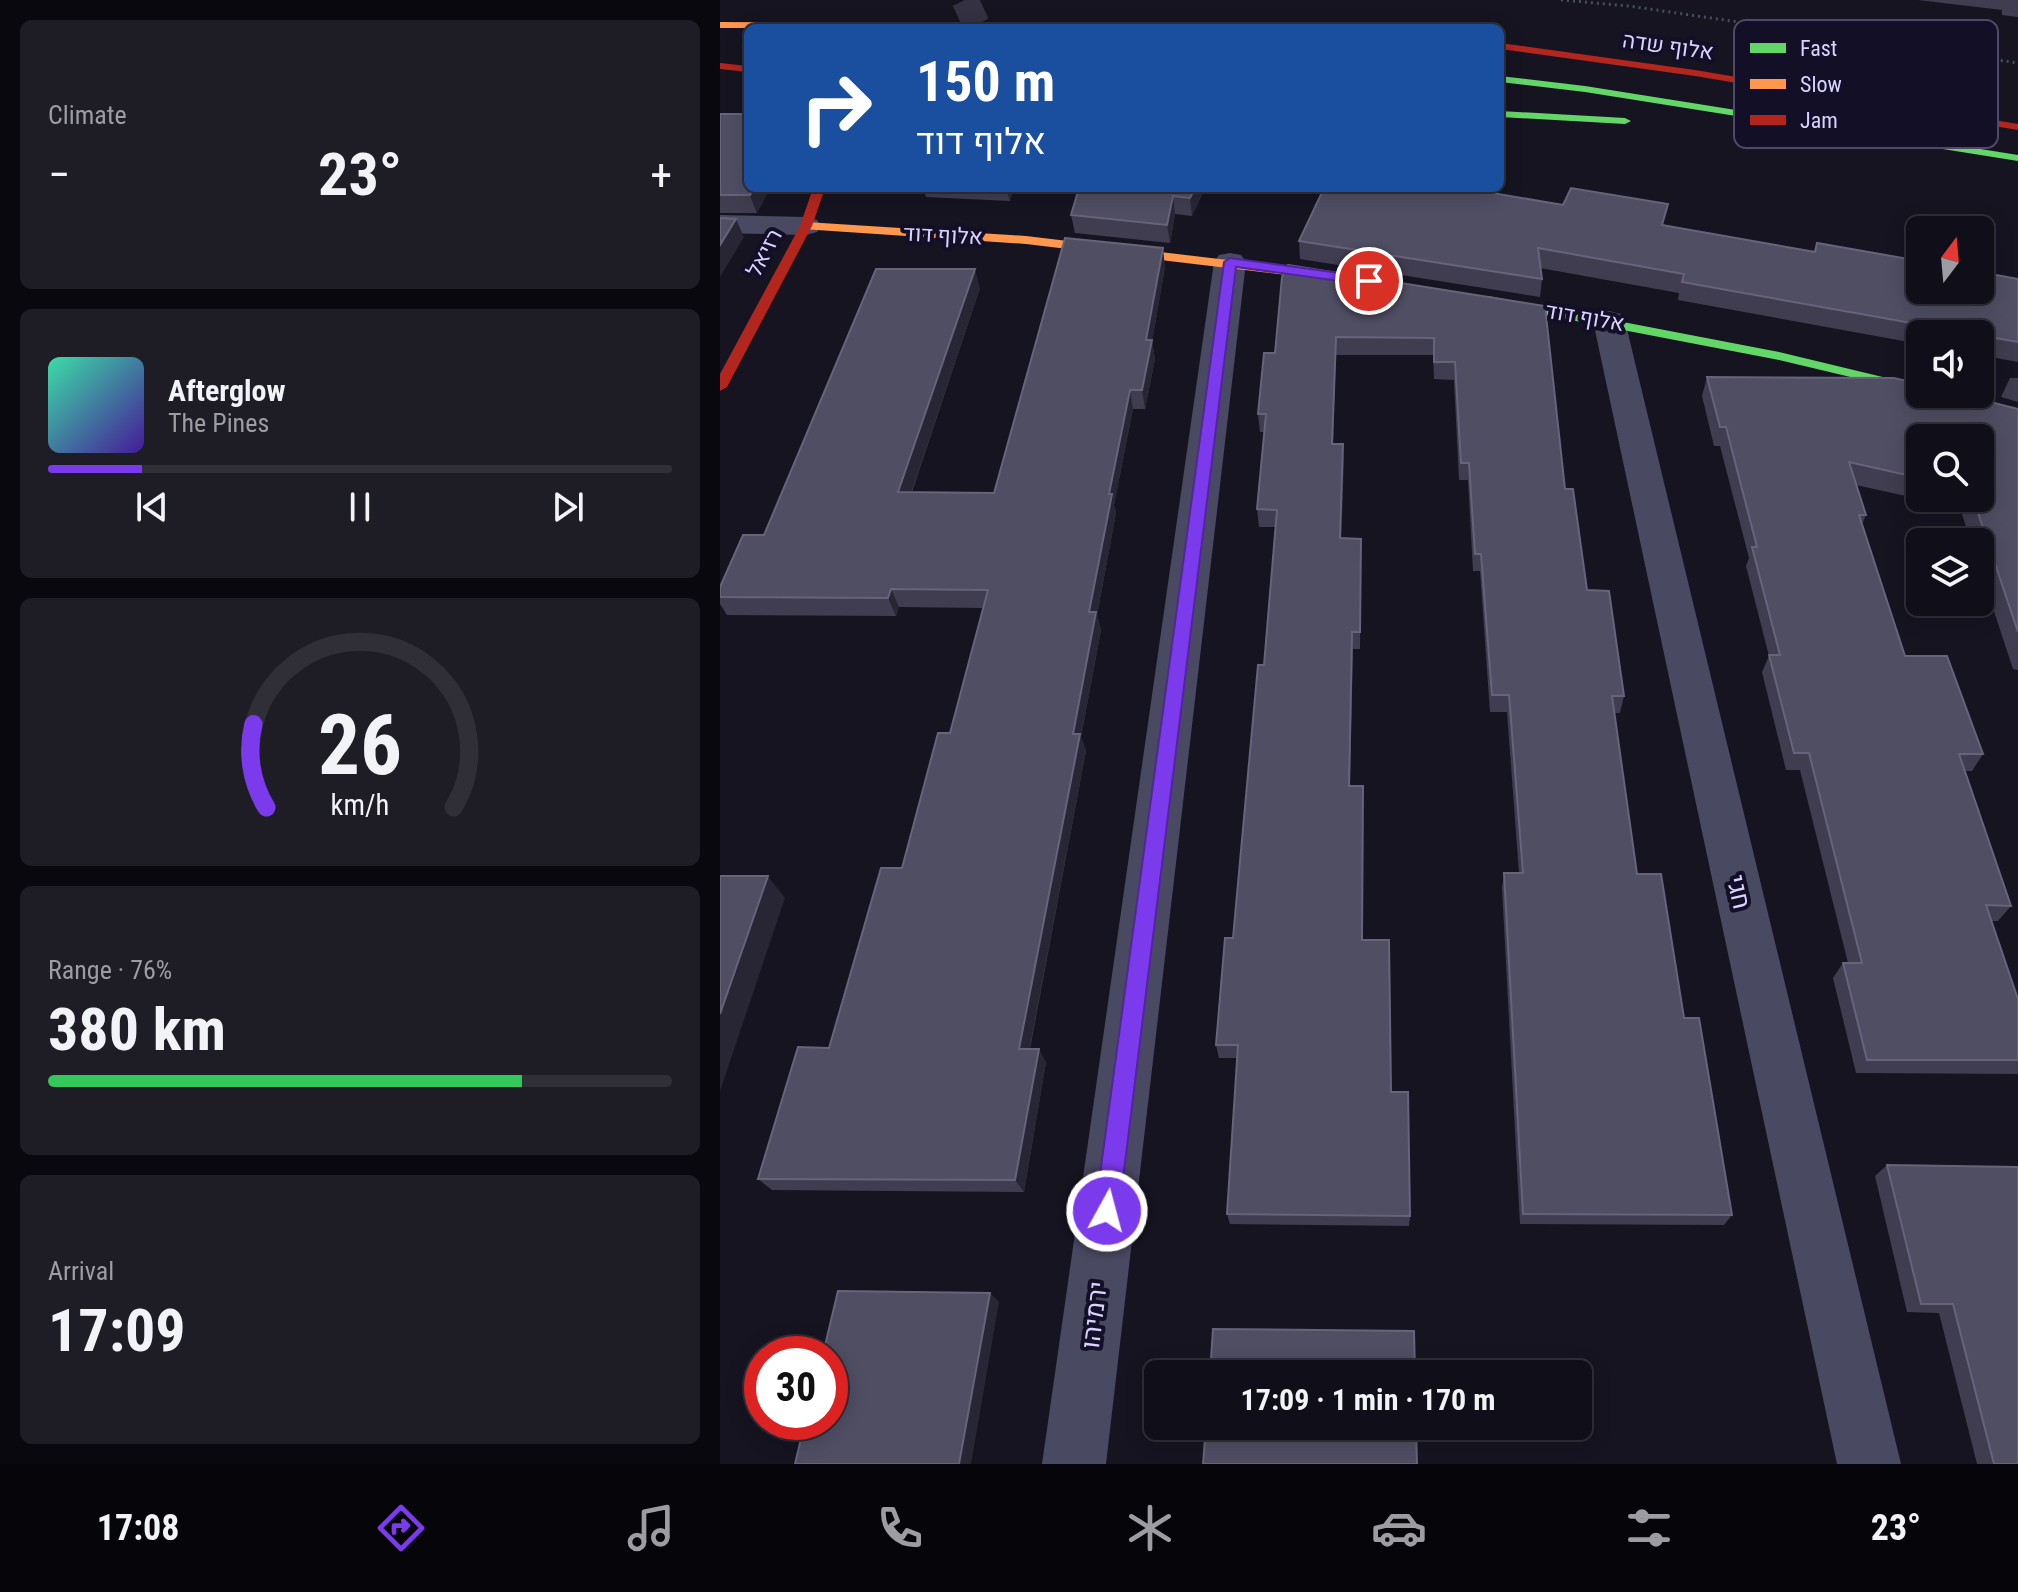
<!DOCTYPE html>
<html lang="en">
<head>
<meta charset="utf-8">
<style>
  body { margin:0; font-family:"Roboto Condensed",Heebo,sans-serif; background:#1e1d26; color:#f1f3f6; height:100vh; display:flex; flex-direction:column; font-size:30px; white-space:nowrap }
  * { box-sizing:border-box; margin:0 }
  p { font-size:26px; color:#9c9ca2 }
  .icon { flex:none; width:44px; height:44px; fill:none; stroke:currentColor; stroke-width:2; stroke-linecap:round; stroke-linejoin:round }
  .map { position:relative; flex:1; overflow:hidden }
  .panel { display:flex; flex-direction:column; gap:20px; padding:20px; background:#09080e; width:720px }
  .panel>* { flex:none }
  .guide { position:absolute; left:24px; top:24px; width:760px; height:168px; border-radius:12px; box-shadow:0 4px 20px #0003,0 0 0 2px #302f38; background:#1a4fa0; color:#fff; overflow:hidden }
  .needle { width:52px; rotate:16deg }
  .tools { position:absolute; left:1186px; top:216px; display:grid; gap:16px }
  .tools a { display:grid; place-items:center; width:88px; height:88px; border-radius:12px; background:#100f19; box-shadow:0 4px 20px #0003,0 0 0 2px #302f38; font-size:40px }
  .speed { position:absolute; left:24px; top:1336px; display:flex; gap:16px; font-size:40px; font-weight:700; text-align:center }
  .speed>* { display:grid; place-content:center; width:104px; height:104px; border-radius:50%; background:#100f19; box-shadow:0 4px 20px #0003,0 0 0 2px #302f38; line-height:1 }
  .speed .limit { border:12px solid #d22; background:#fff; color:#111 }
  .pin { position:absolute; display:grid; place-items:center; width:68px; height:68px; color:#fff; margin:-34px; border:4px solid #fff; border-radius:50%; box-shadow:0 2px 8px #0007 }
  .me { position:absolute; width:88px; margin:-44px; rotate:7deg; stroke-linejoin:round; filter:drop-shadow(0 0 6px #0008) }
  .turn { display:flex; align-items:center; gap:28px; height:168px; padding:0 40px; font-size:36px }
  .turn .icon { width:104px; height:104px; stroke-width:2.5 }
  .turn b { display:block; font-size:56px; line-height:68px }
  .big { font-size:60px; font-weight:700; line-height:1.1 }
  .panel .widget { flex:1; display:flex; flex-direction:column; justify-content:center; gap:12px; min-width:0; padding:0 28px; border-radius:12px; background:#1e1d26 }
  .panel .dial { align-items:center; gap:0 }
  .dial svg { height:208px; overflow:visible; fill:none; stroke:#302f38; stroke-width:7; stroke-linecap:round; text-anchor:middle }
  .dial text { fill:#f1f3f6; stroke:none }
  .song { display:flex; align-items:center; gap:24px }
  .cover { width:96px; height:96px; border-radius:12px; background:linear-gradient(135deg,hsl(160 70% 55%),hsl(260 70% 35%)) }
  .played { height:8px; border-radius:4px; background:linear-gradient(90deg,#7c3aed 15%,#302f38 15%) }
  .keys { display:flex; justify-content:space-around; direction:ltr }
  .heat { display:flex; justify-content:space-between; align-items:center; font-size:44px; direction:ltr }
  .charge { height:12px; border-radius:6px; background:linear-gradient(90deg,#34c759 76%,#302f38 0) }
  .trip { position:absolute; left:424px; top:1360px; width:448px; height:80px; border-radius:12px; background:#100f19; box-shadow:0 4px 20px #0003,0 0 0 2px #302f38; font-weight:700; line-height:80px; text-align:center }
  .tab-bar { display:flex; height:128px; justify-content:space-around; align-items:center; background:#06060a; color:#9c9ca2 }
  .tab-bar .icon { width:56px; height:56px }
  .tab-bar .active { color:#7c3aed }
  .tab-bar b { font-size:36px; color:#f1f3f6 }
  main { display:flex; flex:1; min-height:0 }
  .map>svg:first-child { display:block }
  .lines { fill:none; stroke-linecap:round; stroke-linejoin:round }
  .secondary-tunnel { stroke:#333142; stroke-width:27; stroke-dasharray:27 14; stroke-linecap:butt }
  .path { stroke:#44505f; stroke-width:3; stroke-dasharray:2 4; stroke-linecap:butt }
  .street { fill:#4a4962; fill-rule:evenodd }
  .fast { fill:#63d668; fill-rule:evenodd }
  .slow { fill:#ff974d; fill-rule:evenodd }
  .jam { fill:#b3261e; fill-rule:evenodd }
  .wall { fill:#403d50; fill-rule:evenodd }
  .shaded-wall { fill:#282635 }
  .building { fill:#504e63; stroke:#66637b; stroke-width:2 }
  .route { fill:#7c3aed; stroke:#51269a; stroke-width:2 }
  .labels { text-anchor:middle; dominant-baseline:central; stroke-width:8; stroke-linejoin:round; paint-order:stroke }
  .far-street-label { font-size:22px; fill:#d9d4ff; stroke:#130f26 }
  .street-label { font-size:26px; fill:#d9d4ff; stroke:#130f26 }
  .key { fill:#130f26; stroke:#4e4a67; stroke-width:2 }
  .key-label { font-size:22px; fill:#d9d4ff }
</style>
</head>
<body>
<main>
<section class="panel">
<div class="widget"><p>Climate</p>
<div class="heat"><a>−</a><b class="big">23°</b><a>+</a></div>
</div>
<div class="widget">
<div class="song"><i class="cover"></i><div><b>Afterglow</b><p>The Pines</p></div></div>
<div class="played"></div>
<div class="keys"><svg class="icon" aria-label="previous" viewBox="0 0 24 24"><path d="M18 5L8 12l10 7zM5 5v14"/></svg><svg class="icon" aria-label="pause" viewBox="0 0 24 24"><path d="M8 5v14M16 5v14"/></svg><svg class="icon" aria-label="next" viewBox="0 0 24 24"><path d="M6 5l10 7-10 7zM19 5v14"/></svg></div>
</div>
<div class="widget dial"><svg viewBox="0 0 100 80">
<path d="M14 69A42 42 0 1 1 86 69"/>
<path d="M14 69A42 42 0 0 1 9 37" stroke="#7c3aed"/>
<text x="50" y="56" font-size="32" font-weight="700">26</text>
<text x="50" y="72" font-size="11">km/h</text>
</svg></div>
<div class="widget"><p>Range · 76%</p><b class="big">380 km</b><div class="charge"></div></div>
<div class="widget"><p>Arrival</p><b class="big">17:09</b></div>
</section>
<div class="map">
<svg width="1298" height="1464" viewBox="0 0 1298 1464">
  <rect width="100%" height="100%" fill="#161421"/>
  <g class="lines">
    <path class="secondary-tunnel" d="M 245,0 L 258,28"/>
    <path class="path" d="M 841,0 L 909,6 L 1298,63"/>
    <path class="street" d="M 0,215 L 86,217 L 97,220 L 101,226 L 97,232 L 86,235 L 0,233 Z
      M 510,253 L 521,255 L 526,262 L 386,1464 L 322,1464 L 494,262 L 499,255 Z
      M 889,311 L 901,314 L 905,321 L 1181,1464 L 1117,1464 L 873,321 L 877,314 Z"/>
    <path class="fast" d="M 780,76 L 865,86 L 1298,155 L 1298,161 L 865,92 L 780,82 Z
      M 780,111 L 905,118 L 911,121 L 905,124 L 780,117 Z
      M 768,296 L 1059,352 L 1200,386 L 1202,394 L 1059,360 L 763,303 L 763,297 Z"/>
    <path class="slow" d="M 0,22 L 400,25 L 405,28 L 0,28 Z
      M 86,222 L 306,236 L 625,274 L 631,278 L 625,282 L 306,244 L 82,229 L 82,223 Z"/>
    <path class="jam" d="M 780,43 L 975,70 L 1298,124 L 1298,130 L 975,76 L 780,49 Z
      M 0,63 L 28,66 L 28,72 L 0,69 Z
      M 93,188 L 105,188 L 92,226 L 7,387 L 0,391 L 0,374 L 80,226 Z"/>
  </g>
  <path class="wall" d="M 1198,0 L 1298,0 L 1298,17 L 1282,15 L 1282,10 Z
    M 0,114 L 37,213 L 0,213 Z
    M 203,188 L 294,188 L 290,201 L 206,197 Z
    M 485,188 L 472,216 L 455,214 L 450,243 L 355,233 L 351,215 Z
    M 944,226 L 1094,251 L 1097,243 L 1298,279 L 1298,362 L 1260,355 L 1260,334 L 1200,334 L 1200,344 L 958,300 L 959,293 L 820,268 L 822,279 L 820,297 L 580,259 L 579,241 Z
    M 445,267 L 432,342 L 435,359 L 425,409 L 413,409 L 394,505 L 396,513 L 377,615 L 381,630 L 361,737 L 366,751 L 310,1049 L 326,1062 L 304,1192 L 52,1190 L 38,1179 L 109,1048 L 182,868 L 230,733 L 263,608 L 179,607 L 176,616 L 7,615 L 0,604 L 0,587 L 260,288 L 192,492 L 274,493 Z
    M 562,277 L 825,306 L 845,489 L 867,590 L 904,696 L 900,713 L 894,713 L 917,874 L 964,1018 L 1012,1215 L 1004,1225 L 800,1224 L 782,888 L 784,873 L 799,873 L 787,712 L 770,712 L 760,571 L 753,571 L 748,480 L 739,480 L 734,380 L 714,379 L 713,355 L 616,355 L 613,444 L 623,444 L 621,538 L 641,539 L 640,649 L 633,649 L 630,786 L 642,940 L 671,1092 L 690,1216 L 689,1226 L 510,1224 L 507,1214 L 517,1058 L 499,1058 L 496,1045 L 513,938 L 544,665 L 555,527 L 539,527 L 537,509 L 544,432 L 540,432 L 538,414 L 555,353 Z
    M 987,377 L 1298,409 L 1298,670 L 1293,669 L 1260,569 L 1260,542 L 1251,542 L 1240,508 L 1136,485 L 1146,515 L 1142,524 L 1185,656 L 1263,754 L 1252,771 L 1245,771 L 1291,906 L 1278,921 L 1272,921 L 1298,999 L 1298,1074 L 1136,1073 L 1113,978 L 1123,963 L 1128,963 L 1080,770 L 1066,770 L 1042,672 L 1049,656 L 1026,566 L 1029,558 L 1000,446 L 994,446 L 982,396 ZM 1200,438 L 1260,498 L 1200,498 Z
    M 1290,378 L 1298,378 L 1298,402 L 1281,397 Z
    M 1167,1165 L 1298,1167 L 1298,1464 L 1257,1464 L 1219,1313 L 1187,1312 L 1155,1176 Z"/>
  <path class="shaded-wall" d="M 34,188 L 51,188 L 37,213 L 30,195 Z
    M 286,188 L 294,188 L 290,201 Z
    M 475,188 L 485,188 L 472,216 L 470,198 Z
    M 453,196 L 455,214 L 450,243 L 447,225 Z
    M 16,219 L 24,237 L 0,277 L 0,245 Z
    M 443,248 L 445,267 L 432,342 L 435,359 L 425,409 L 422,390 L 426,340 Z
    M 255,269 L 260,288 L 185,511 L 178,492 Z
    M 616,337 L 616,355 L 612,462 L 612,444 Z
    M 410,390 L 413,409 L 394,505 L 396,513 L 377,615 L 381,630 L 361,737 L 366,751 L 307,1062 L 299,1049 L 353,734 L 369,612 L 389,494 Z
    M 623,444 L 624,462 L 621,556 L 620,538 Z
    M 171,589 L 179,607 L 176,616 L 168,598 Z
    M 48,876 L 65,898 L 0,1091 L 0,1014 Z
    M 319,1049 L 326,1062 L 304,1192 L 295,1180 Z
    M 270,1293 L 279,1302 L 251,1464 L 239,1464 Z"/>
  <path class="building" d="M 0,114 L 28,114 L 28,188 L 34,188 L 30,195 L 0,195 Z
    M 359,188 L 475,188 L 470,198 L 453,196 L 447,225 L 351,215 Z
    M 604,188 L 702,188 L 736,192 L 738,188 L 743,188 L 843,205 L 851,188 L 948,204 L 942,225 L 1095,252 L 1097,243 L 1200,261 L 1200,290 L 1260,290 L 1260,272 L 1298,279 L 1298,342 L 962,282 L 964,274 L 818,248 L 822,279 L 579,241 Z
    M 0,218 L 16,219 L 0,245 Z
    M 345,238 L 443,248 L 426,340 L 432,340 L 422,390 L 410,390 L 389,494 L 392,494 L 369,612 L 376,612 L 353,734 L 360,734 L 299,1049 L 319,1049 L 295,1180 L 38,1179 L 78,1047 L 109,1048 L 161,868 L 182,868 L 218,733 L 230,733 L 268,590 L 171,589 L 168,598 L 0,597 L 0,587 L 23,535 L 44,535 L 156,269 L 255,269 L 178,492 L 274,493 Z
    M 568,265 L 825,306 L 845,489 L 853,489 L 867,590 L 889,591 L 904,696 L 892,696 L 917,874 L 941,874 L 964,1018 L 979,1018 L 1012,1215 L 803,1214 L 784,873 L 803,873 L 789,695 L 772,695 L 761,554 L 755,554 L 749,463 L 741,463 L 735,362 L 714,362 L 714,338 L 616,337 L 612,444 L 623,444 L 620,538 L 641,539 L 640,632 L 632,632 L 629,786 L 643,786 L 642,940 L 669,940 L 671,1092 L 688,1092 L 690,1216 L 507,1214 L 518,1045 L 496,1045 L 505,938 L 513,938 L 538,665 L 544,665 L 557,510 L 537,509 L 546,414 L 538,414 L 544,353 L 555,353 L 562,277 Z
    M 987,377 L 1174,378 L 1200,384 L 1200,394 L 1239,394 L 1298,409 L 1298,632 L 1253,498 L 1260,498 L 1260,438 L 1200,438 L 1200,478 L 1129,462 L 1146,515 L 1139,515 L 1185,656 L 1227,656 L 1263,754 L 1239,754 L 1291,906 L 1266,905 L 1298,999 L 1298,1060 L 1147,1060 L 1123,963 L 1142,963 L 1089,753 L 1074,753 L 1049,655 L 1060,655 L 1032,547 L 1037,547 L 1006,427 L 1000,427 Z
    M 0,876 L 48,876 L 0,1014 Z
    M 1167,1165 L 1298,1167 L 1298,1464 L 1274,1464 L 1233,1304 L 1201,1304 Z
    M 118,1291 L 270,1293 L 239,1464 L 75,1464 L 85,1422 L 110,1422 L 110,1354 L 103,1354 Z
    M 493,1329 L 694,1331 L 695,1374 L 490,1374 Z
    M 486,1426 L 696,1426 L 697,1464 L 483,1464 Z"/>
  <path class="route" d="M 510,258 L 649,277 L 656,281 L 649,285 L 516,267 L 399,1211 L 396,1219 L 387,1223 L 379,1219 L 375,1211 L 504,262 Z"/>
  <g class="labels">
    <g class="far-street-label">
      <text transform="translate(948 46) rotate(8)">אלוף שדה</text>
      <text transform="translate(223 235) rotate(3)">אלוף דוד</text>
      <text transform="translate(44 253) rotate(-62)">רזיאל</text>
      <text transform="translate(865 317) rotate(10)">אלוף דוד</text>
    </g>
    <g class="street-label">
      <text transform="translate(1019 892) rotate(77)">חגי</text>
      <text transform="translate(374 1315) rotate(-83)">ירמיהו</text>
    </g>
  </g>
  <rect x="1014" y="20" width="264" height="128" rx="12" class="key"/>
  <rect x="1030" y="43" width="36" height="10" fill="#63d668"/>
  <rect x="1030" y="79" width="36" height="10" fill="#ff974d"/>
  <rect x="1030" y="115" width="36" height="10" fill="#b3261e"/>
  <g class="key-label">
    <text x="1080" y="56">Fast</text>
    <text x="1080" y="92">Slow</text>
    <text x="1080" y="128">Jam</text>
  </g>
</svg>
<div class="tools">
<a><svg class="needle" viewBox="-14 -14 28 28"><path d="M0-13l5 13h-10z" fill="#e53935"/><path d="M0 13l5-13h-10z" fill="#9c9ca2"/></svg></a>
<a><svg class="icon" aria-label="sound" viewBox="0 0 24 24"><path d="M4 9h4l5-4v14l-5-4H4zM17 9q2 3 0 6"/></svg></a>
<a><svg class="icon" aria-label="search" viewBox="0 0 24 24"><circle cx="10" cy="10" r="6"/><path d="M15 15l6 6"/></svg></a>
<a><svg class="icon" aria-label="layers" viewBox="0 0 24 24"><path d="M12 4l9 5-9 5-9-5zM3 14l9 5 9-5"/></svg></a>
</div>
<div class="speed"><div class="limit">30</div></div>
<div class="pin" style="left:649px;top:281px;background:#d93025"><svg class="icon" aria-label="arrive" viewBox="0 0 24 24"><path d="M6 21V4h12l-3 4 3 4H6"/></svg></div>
<svg class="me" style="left:387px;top:1211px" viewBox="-20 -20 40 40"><circle r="17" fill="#7c3aed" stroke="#fff" stroke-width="3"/><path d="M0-11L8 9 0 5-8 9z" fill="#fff"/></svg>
<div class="trip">17:09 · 1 min · 170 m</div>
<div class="guide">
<div class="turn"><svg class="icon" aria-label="right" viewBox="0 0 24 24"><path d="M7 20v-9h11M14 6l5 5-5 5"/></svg><div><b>150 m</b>אלוף דוד</div></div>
</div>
</div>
</main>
<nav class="tab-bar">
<b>17:08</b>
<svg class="icon active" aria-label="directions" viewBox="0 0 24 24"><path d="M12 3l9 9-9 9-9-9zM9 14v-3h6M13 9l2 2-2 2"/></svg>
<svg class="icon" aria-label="music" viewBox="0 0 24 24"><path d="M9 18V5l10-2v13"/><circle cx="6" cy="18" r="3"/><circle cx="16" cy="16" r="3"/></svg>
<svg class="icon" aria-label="phone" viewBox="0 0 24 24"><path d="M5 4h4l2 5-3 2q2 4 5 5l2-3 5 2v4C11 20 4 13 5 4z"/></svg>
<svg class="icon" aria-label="climate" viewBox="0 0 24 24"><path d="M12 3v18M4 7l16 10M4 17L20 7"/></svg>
<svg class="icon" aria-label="car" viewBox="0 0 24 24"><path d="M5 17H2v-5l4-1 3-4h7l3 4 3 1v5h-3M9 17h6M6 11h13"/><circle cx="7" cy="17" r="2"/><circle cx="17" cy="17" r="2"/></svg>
<svg class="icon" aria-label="filters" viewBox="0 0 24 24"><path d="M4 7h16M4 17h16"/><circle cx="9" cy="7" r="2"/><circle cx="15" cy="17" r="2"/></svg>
<b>23°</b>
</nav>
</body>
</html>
